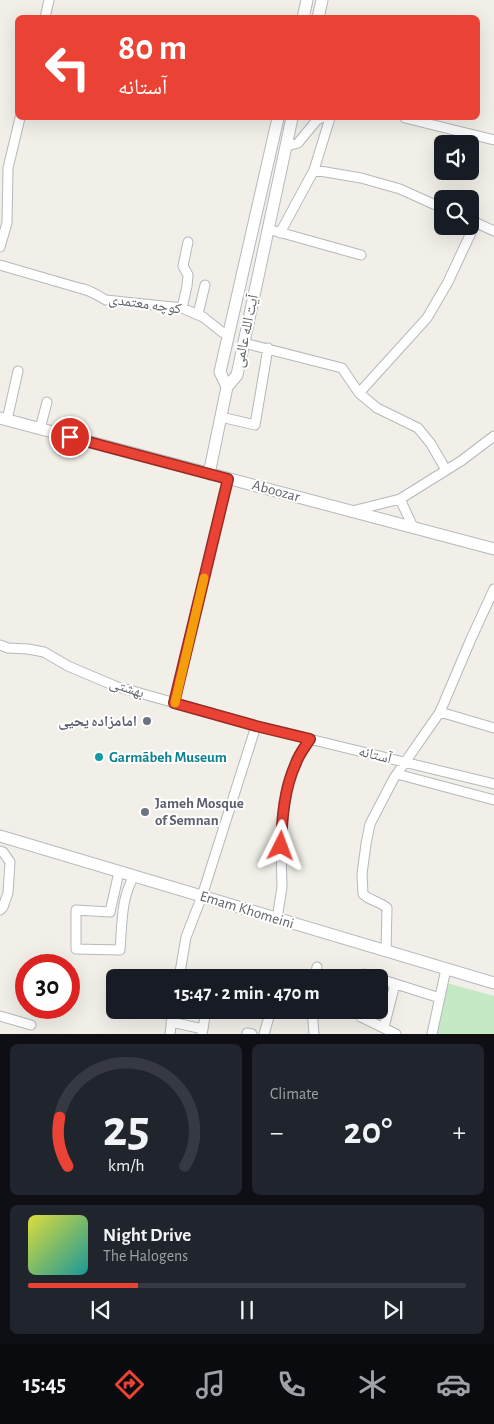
<!DOCTYPE html>
<html lang="en">
<head>
<meta charset="utf-8">
<style>
  body { margin:0; font-family:"Alegreya Sans","Noto Naskh Arabic",sans-serif; background:#20242c; color:#f1f3f6; height:100vh; display:flex; flex-direction:column; font-size:19px; white-space:nowrap }
  * { box-sizing:border-box; margin:0 }
  p { font-size:16px; color:#9ea1a6 }
  .icon { flex:none; width:28px; height:28px; fill:none; stroke:currentColor; stroke-width:2; stroke-linecap:round; stroke-linejoin:round }
  .map { position:relative; height:1034px; overflow:hidden }
  .drawer { display:flex; flex-direction:column; gap:10px; padding:10px; background:#0d0f14; flex:1 }
  .drawer>* { flex:none }
  .banner { position:absolute; left:15px; top:15px; width:465px; height:105px; border-radius:8px; box-shadow:0 5px 20px #0002; background:#ea4335; color:#fff; overflow:hidden }
  .fabs { position:absolute; left:434px; top:135px; display:grid; gap:10px }
  .fabs a { display:grid; place-items:center; width:45px; height:45px; border-radius:8px; background:#171b24; box-shadow:0 5px 20px #0002; font-size:25px }
  .speed { position:absolute; left:15px; top:954px; display:flex; gap:10px; font-size:25px; font-weight:700; text-align:center }
  .speed>* { display:grid; place-content:center; width:65px; height:65px; border-radius:50%; background:#171b24; box-shadow:0 5px 20px #0002; line-height:1 }
  .speed .limit { border:8px solid #d22; background:#fff; color:#111 }
  .pin { position:absolute; display:grid; place-items:center; width:42px; height:42px; color:#fff; margin:-21px; border:2px solid #fff; border-radius:50%; box-shadow:0 1px 5px #0007 }
  .me { position:absolute; width:55px; margin:-28px; rotate:3deg; stroke-linejoin:round; filter:drop-shadow(0 0 4px #0008) }
  .turn { display:flex; align-items:center; gap:18px; height:105px; padding:0 20px; font-size:22px }
  .turn .icon { width:65px; height:65px; stroke-width:2.5 }
  .turn b { display:block; font-size:35px; line-height:42px }
  .big { font-size:38px; font-weight:700; line-height:1.1 }
  .drawer .widget { flex:1; display:flex; flex-direction:column; justify-content:center; gap:8px; min-width:0; padding:0 18px; border-radius:8px; background:#20242c }
  .drawer .dial { align-items:center; gap:0 }
  .dial svg { height:130px; overflow:visible; fill:none; stroke:#363941; stroke-width:7; stroke-linecap:round; text-anchor:middle }
  .dial text { fill:#f1f3f6; stroke:none }
  .song { display:flex; align-items:center; gap:15px }
  .cover { width:60px; height:60px; border-radius:8px; background:linear-gradient(135deg,hsl(60 70% 55%),hsl(180 70% 35%)) }
  .played { height:5px; border-radius:2px; background:linear-gradient(90deg,#ea4335 25%,#363941 25%) }
  .keys { display:flex; justify-content:space-around; direction:ltr }
  .heat { display:flex; justify-content:space-between; align-items:center; font-size:28px; direction:ltr }
  .drawer .tiles { flex:1; display:grid; gap:10px; grid-template-columns:1fr 1fr }
  .widget:last-child { grid-column:span 2 }
  .trip { position:absolute; left:106px; top:969px; width:282px; height:50px; border-radius:8px; background:#171b24; box-shadow:0 5px 20px #0002; font-weight:700; line-height:50px; text-align:center }
  .tab-bar { display:flex; height:80px; justify-content:space-around; align-items:center; background:#090b0e; color:#9ea1a6 }
  .tab-bar .icon { width:35px; height:35px }
  .tab-bar .on { color:#ea4335 }
  .tab-bar b { font-size:22px; color:#f1f3f6 }
  .map>svg:first-child { display:block }
  .green { fill:#c5e8c5 }
  .lines { fill:none; stroke-linecap:round; stroke-linejoin:round }
  .minor-casing { stroke:#b5b8bc; stroke-width:11 }
  .tertiary-casing { stroke:#b5b8bc; stroke-width:13 }
  .minor { stroke:#fff; stroke-width:9 }
  .tertiary { stroke:#fff; stroke-width:11 }
  .route-casing { stroke:#982c22; stroke-width:12 }
  .route { stroke:#ea4335; stroke-width:9 }
  .slow { stroke:#f59e0b; stroke-width:9 }
  .worship-dot { fill:#6b7280; stroke:#fff; stroke-width:2 }
  .culture-dot { fill:#0f9aa8; stroke:#fff; stroke-width:2 }
  .labels { text-anchor:middle; dominant-baseline:central; stroke-width:4; stroke-linejoin:round; paint-order:stroke }
  .street-label { font-size:15px; fill:#5f6368; stroke:#fff }
  .worship-label { font-size:15px; font-weight:bold; fill:#5b616d; stroke:#fff; text-anchor:end }
  .culture-label { font-size:15px; font-weight:bold; fill:#0d838f; stroke:#fff; text-anchor:start }
</style>
</head>
<body>
<div class="map">
<svg width="494" height="1034" viewBox="0 0 494 1034">
  <rect width="100%" height="100%" fill="#f1efe8"/>
  <path class="green" d="M 443,982 L 494,996 L 494,1034 L 437,1034 Z"/>
  <g class="lines">
    <g class="minor-casing">
      <path id="minor" d="M 45,18 L 49,0
        M 405,118 L 494,140
        M 287,146 L 298,143 L 317,120 L 321,118
        M 314,170 L 330,118
        M 470,220 L 494,231
        M 275,231 L 361,255
        M 280,233 L 314,170 L 361,178 L 400,189 L 442,208
        M 0,247 L 7,223 L 8,168 L 20,118
        M 0,265 L 79,288 C 91,290 96,295 106,300 L 182,308 L 203,317 L 222,332 L 229,335
        M 182,308 L 187,286 L 188,275 L 183,266 L 188,242
        M 198,314 L 205,285
        M 244,343 L 342,368 L 359,393 L 377,408 L 418,428 L 431,444 L 446,470
        M 359,393 L 427,318 L 448,282 L 476,222
        M 221,417 L 255,425 L 268,348
        M 7,420 L 18,371
        M 40,429 L 47,402
        M 400,499 L 413,527
        M 352,511 L 400,499 L 461,461 L 494,436
        M 0,645 L 8,648 L 28,649 L 44,652 L 68,666 L 115,686 L 256,726 L 494,784
        M 174,703 L 228,479
        M 440,712 L 494,728
        M 397,774 L 494,800
        M 0,851 L 3,852 L 10,862 L 8,893 L 3,907 L 0,910
        M 119,872 L 110,912 L 76,910 L 76,949 L 120,950 C 122,925 121,898 134,876
        M 277,919 L 282,887 L 281,846 L 282,825 L 287,787 L 296,761 L 310,739
        M 386,951 L 387,908 C 379,901 370,901 363,894 L 362,874 L 366,844 L 370,824 L 394,778 L 440,712 L 471,639 L 494,589
        M 364,974 L 376,978
        M 179,978 L 186,937 L 202,896 L 256,726
        M 315,978 L 317,967
        M 380,979 L 440,998
        M 312,1010 L 314,1034
        M 355,1010 L 361,1017 L 396,1034
        M 0,1016 L 31,1025
        M 171,1022 L 203,1029 L 202,1034
        M 384,1027 L 395,984
        M 203,1029 L 206,1010
        M 247,1033 L 252,1034
        M 170,1034 L 173,1010
        M 264,1034 L 271,1010
        M 432,1034 L 446,969"/>
    </g>
    <g class="tertiary-casing">
      <path id="tertiary" d="M 303,18 L 307,0
        M 318,18 L 322,0
        M 227,387 L 220,372 L 278,118
        M 0,418 L 494,549
        M 209,474 L 227,387 L 237,375 L 292,118
        M 0,836 L 494,983"/>
    </g>
    <use href="#minor" class="minor"/>
    <use href="#tertiary" class="tertiary"/>
  </g>
  <g class="lines">
    <g class="route-casing">
      <path id="route" d="M 70,437 L 228,479 L 174,703 L 256,726 L 310,739 C 305,747 299,754 296,763 C 284,789 282,818 281,846"/>
    </g>
    <use href="#route" class="route"/>
    <path class="slow" d="M 175,703 L 204,578"/>
  </g>
  <g class="worship-dot">
    <circle cx="147" cy="721" r="5"/>
    <circle cx="145" cy="812" r="5"/>
  </g>
  <circle class="culture-dot" cx="99" cy="757" r="5"/>
  <g class="labels">
    <g class="street-label">
      <text transform="translate(145 304) rotate(8)">کوچه معتمدی</text>
      <text transform="translate(246 331) rotate(-78)">آیت الله عالمی</text>
      <text transform="translate(276 491) rotate(15)">Aboozar</text>
      <text transform="translate(127 688) rotate(18)">بهشتی</text>
      <text transform="translate(375 755) rotate(14)">آستانه</text>
      <text transform="translate(247 910) rotate(17)">Emam Khomeini</text>
    </g>
    <g class="worship-label">
      <text x="137" y="721">امامزاده یحیی</text>
      <text x="155" y="803" text-anchor="start">Jameh Mosque<tspan x="155" dy="17">of Semnan</tspan></text>
    </g>
    <g class="culture-label">
      <text x="109" y="757">Garmābeh Museum</text>
    </g>
  </g>
</svg>
<div class="fabs">
<a><svg class="icon" aria-label="sound" viewBox="0 0 24 24"><path d="M4 9h4l5-4v14l-5-4H4zM17 9q2 3 0 6"/></svg></a>
<a><svg class="icon" aria-label="search" viewBox="0 0 24 24"><circle cx="10" cy="10" r="6"/><path d="M15 15l6 6"/></svg></a>
</div>
<div class="speed"><div class="limit">30</div></div>
<div class="pin" style="left:70px;top:437px;background:#d93025"><svg class="icon" aria-label="arrive" viewBox="0 0 24 24"><path d="M6 21V4h12l-3 4 3 4H6"/></svg></div>
<svg class="me" style="left:281px;top:846px" viewBox="-20 -20 40 40"><path d="M0-17L14 15 0 8-14 15z" fill="#ea4335" stroke="#fff" stroke-width="4"/></svg>
<div class="trip">15:47 · 2 min · 470 m</div>
<div class="banner">
<div class="turn"><svg class="icon" aria-label="left" viewBox="0 0 24 24"><path d="M17 20v-9H6M10 6l-5 5 5 5"/></svg><div><b>80 m</b>آستانه</div></div>
</div>
</div>
<section class="drawer">
<div class="tiles">
<div class="widget dial"><svg viewBox="0 0 100 80">
<path d="M14 69A42 42 0 1 1 86 69"/>
<path d="M14 69A42 42 0 0 1 9 39" stroke="#ea4335"/>
<text x="50" y="56" font-size="32" font-weight="700">25</text>
<text x="50" y="72" font-size="11">km/h</text>
</svg></div>
<div class="widget"><p>Climate</p>
<div class="heat"><a>−</a><b class="big">20°</b><a>+</a></div>
</div>
<div class="widget">
<div class="song"><i class="cover"></i><div><b>Night Drive</b><p>The Halogens</p></div></div>
<div class="played"></div>
<div class="keys"><svg class="icon" aria-label="previous" viewBox="0 0 24 24"><path d="M18 5L8 12l10 7zM5 5v14"/></svg><svg class="icon" aria-label="pause" viewBox="0 0 24 24"><path d="M8 5v14M16 5v14"/></svg><svg class="icon" aria-label="next" viewBox="0 0 24 24"><path d="M6 5l10 7-10 7zM19 5v14"/></svg></div>
</div>
</div>
</section>
<nav class="tab-bar">
<b>15:45</b>
<svg class="icon on" aria-label="directions" viewBox="0 0 24 24"><path d="M12 3l9 9-9 9-9-9zM9 14v-3h6M13 9l2 2-2 2"/></svg>
<svg class="icon" aria-label="music" viewBox="0 0 24 24"><path d="M9 18V5l10-2v13"/><circle cx="6" cy="18" r="3"/><circle cx="16" cy="16" r="3"/></svg>
<svg class="icon" aria-label="phone" viewBox="0 0 24 24"><path d="M5 4h4l2 5-3 2q2 4 5 5l2-3 5 2v4C11 20 4 13 5 4z"/></svg>
<svg class="icon" aria-label="climate" viewBox="0 0 24 24"><path d="M12 3v18M4 7l16 10M4 17L20 7"/></svg>
<svg class="icon" aria-label="car" viewBox="0 0 24 24"><path d="M5 17H2v-5l4-1 3-4h7l3 4 3 1v5h-3M9 17h6M6 11h13"/><circle cx="7" cy="17" r="2"/><circle cx="17" cy="17" r="2"/></svg>
</nav>
</body>
</html>
